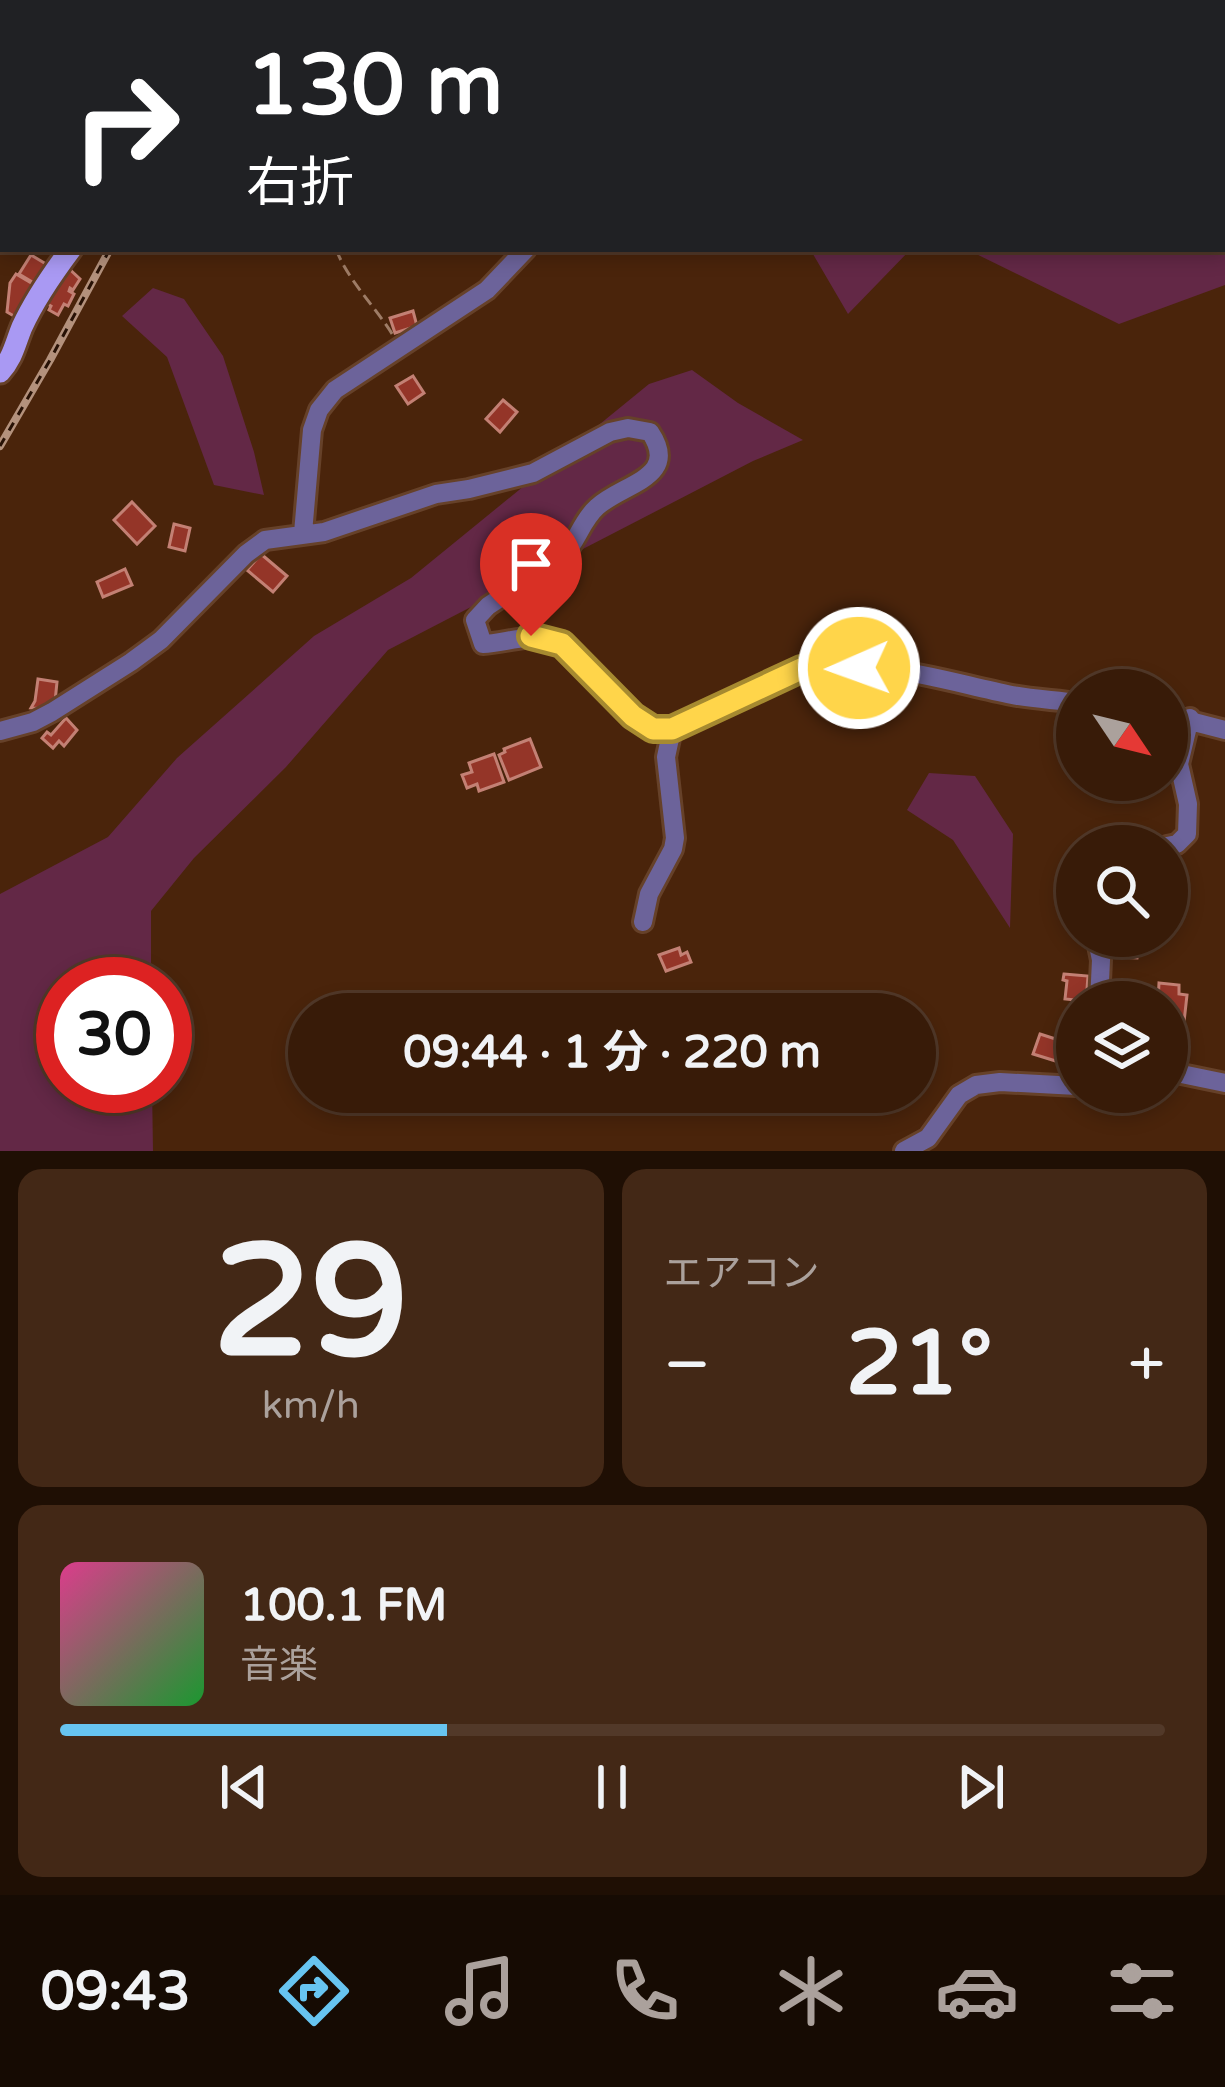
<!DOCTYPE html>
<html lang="ja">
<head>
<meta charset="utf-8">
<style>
  body { margin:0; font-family:"Varela Round","Noto Sans JP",sans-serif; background:#432816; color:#f1f3f6; height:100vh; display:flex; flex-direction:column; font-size:45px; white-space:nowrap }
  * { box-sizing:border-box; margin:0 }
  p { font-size:39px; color:#aba19c }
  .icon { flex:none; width:66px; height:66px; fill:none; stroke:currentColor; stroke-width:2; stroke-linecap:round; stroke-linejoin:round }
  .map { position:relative; height:1151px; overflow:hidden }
  .drawer { display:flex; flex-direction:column; gap:18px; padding:18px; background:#1f0f04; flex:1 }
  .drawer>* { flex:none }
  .hud { position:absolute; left:0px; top:0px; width:1227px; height:252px; box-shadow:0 6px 18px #0003,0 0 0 3px #523929; background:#202124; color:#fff; overflow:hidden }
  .needle { width:78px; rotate:125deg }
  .controls { position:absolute; left:1056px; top:669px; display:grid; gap:24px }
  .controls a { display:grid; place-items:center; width:132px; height:132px; border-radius:50%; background:#381b08; box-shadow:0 6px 18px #0003,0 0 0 3px #523929; font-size:60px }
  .speed { position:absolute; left:36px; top:957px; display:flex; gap:24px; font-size:60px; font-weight:700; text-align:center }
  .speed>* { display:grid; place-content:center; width:156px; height:156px; border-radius:50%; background:#381b08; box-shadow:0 6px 18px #0003,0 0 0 3px #523929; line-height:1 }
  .speed .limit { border:18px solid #d22; background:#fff; color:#111 }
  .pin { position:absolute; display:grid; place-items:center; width:102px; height:102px; color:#fff; margin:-123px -51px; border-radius:50% 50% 50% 0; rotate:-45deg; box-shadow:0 0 12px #0007 }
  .pin .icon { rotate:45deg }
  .me { position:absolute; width:132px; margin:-66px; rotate:268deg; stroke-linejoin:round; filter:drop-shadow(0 0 9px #0008) }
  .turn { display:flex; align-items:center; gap:42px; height:252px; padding:0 48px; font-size:54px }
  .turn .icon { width:156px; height:156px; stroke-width:2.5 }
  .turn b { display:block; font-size:84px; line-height:102px }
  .big { font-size:90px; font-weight:700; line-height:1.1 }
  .drawer .card { flex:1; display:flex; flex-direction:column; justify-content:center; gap:18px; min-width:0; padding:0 42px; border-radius:24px; background:#432816 }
  .drawer .dial { align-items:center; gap:0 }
  .dial b { font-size:156px; line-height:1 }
  .song { display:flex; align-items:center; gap:36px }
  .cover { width:144px; height:144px; border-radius:18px; background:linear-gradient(135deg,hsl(330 70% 55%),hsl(130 70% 35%)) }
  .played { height:12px; border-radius:6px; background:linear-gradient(90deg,#67c4f0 35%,#523929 35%) }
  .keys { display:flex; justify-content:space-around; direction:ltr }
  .heat { display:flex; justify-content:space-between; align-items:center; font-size:66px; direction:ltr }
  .drawer .tiles { flex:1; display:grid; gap:18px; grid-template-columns:1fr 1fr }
  .card:last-child { grid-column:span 2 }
  .trip { position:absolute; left:288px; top:993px; width:648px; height:120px; border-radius:60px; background:#381b08; box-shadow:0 6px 18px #0003,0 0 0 3px #523929; font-weight:700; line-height:120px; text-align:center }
  .menu { display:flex; height:192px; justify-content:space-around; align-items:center; background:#160b03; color:#aba19c }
  .menu .icon { width:84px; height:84px }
  .menu .active { color:#67c4f0 }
  .menu b { font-size:54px; color:#f1f3f6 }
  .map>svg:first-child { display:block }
  .green { fill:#632846 }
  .building { fill:#943528; stroke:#c38074; stroke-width:3 }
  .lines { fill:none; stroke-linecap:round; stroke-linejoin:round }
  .minor-casing { stroke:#664129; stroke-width:24 }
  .major-casing { stroke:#664129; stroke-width:27 }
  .path { stroke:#9e7c66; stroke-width:3; stroke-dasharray:12 6; stroke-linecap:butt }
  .minor { stroke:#6c639a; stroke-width:18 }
  .major { stroke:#a999f3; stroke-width:21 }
  .rail-casing { stroke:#b3917c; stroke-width:8 }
  .rail { stroke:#271105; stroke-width:3; stroke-dasharray:9; stroke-linecap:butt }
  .route-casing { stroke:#a68a30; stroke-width:30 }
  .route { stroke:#ffd54a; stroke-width:21 }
</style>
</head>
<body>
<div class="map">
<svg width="1225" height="1151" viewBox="0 0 1225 1151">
  <rect width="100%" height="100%" fill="#4a240b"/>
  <path class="green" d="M 958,0 L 1225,0 L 1225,285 L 1119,324 L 966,249 L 1224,249 L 1224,3 L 956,3 Z
    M 810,249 L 911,249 L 848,314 Z
    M 153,288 L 184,299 L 223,356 L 254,452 L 264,495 L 214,485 L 167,357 L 122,316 Z
    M 692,370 L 738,403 L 803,440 L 753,461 L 388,650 L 286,767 L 194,858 L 151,911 L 151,984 L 63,984 L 63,1086 L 152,1086 L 153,1151 L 0,1151 L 0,894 L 108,837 L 177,758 L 314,636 L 411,578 L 649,384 Z
    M 929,773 L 975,776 L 1013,834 L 1010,928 L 953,840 L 907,810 Z"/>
  <path class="building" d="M 31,255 L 51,267 L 39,286 L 19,274 Z
    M 64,264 L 80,279 L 73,290 L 70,288 L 69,291 L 74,294 L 68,306 L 64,304 L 58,315 L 49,310 L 51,306 L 41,300 Z
    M 16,274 L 38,287 L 19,319 L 7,312 L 10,283 Z
    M 413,311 L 417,326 L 395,333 L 390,318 Z
    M 413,376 L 424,393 L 408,404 L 396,386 Z
    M 503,400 L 517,412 L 500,432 L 486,419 Z
    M 132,502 L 155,526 L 137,544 L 114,520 Z
    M 174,524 L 190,528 L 185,551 L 169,547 Z
    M 261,554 L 287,576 L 273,592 L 247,570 Z
    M 125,569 L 132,585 L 103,597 L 97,582 Z
    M 38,679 L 57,682 L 55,702 L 51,702 L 48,709 L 31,708 L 35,701 Z
    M 66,718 L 77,730 L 64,746 L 59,741 L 53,748 L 42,738 L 47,732 L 51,735 Z
    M 530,739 L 541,767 L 509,780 L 499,755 L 505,752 L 504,749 Z
    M 494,754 L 504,782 L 479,791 L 477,784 L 467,788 L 462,775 L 472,772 L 469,763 Z
    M 1118,936 L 1139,936 L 1137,958 L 1117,957 Z
    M 679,948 L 681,955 L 687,952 L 691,962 L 666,971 L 659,955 Z
    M 1064,974 L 1088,976 L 1086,1001 L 1065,999 L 1067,981 L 1063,980 Z
    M 1159,983 L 1179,985 L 1179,994 L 1187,995 L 1183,1031 L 1167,1029 L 1170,1007 L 1167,1007 L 1167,1002 L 1158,1002 Z
    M 1040,1034 L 1065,1042 L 1059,1062 L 1033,1054 Z"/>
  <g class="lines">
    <g class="minor-casing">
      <path id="minor" d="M 841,0 L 842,3
        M 681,3 L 684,0
        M 0,30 L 3,32
        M 303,533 L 312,430 L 319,410 L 335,390 L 487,290 L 526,249
        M 1167,715 L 1225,730
        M 0,731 L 33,722 L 52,712 L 131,662 L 161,640 L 246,554 L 265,540 L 324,532 L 436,494 L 469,489 L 533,473 L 610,432 L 628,428 L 650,432 C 681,478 623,483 597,507 C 582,520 577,542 563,556 L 488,606 L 475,620 L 483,644 C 504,643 528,634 547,639 C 587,650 615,718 654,729 C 660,730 666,729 672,729 L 801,669 C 871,656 944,681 1012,695 C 1033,699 1056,700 1077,703
        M 1167,846 L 1177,844 L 1187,834 L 1188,804 L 1179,764 L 1190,718
        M 643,922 L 649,894 L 673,849 L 675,838 L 666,757 L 672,729
        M 1096,936 L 1101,960 L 1099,1002
        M 1167,1071 L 1225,1083
        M 904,1151 L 928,1138 L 959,1095 L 976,1085 L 1000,1082 L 1077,1086"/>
    </g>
    <g class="major-casing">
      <path id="major" d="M 232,3 L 235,0
        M 0,372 C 13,358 15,344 22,327 C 35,299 53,273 71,249"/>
    </g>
    <path class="path" d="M 336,249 C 348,281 376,307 394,337"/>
    <use href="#minor" class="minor"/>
    <use href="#major" class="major"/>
    <g class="rail-casing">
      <path id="rail" d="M 246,3 L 248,0
        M 0,446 L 50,360 L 110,249"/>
    </g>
    <use href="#rail" class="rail"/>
  </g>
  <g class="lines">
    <g class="route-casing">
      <path id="route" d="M 531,636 L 562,644 L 633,716 L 653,729 L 672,729 L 801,669 L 819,666 L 859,668"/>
    </g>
    <use href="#route" class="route"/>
  </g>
</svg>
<div class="controls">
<a><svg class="needle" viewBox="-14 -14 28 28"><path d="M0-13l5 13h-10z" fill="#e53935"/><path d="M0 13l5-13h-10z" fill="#aba19c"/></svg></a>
<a><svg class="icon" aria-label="search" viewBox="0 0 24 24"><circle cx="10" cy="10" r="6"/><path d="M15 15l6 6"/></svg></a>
<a><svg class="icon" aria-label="layers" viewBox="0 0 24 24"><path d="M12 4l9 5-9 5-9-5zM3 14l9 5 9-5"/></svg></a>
</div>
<div class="speed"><div class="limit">30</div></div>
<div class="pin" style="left:531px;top:636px;background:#d93025"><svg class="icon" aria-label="arrive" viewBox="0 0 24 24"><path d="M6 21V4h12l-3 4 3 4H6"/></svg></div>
<svg class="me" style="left:859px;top:668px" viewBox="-20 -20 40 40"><circle r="17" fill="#ffd54a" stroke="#fff" stroke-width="3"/><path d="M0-11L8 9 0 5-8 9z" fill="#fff"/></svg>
<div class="trip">09:44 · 1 分 · 220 m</div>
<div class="hud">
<div class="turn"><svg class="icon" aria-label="right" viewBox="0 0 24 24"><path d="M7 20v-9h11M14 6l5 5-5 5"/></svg><div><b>130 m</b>右折</div></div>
</div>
</div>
<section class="drawer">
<div class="tiles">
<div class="card dial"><b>29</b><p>km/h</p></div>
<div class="card"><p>エアコン</p>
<div class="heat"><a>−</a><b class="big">21°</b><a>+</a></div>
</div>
<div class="card">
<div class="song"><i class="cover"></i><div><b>100.1 FM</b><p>音楽</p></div></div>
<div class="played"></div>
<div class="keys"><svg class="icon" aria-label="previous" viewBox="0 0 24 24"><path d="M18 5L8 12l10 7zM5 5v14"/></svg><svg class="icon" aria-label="pause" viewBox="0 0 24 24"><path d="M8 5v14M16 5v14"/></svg><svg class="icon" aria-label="next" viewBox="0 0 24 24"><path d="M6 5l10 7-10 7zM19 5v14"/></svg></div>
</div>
</div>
</section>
<nav class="menu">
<b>09:43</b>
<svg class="icon active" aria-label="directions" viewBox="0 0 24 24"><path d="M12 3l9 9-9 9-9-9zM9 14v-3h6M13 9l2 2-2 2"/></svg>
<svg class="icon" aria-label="music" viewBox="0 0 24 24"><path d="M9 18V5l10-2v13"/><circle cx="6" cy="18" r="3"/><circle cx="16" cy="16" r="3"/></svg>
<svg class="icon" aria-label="phone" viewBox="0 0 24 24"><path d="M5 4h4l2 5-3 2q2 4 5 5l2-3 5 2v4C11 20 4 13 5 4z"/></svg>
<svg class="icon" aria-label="climate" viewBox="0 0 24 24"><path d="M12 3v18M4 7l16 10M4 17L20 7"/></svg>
<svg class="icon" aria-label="car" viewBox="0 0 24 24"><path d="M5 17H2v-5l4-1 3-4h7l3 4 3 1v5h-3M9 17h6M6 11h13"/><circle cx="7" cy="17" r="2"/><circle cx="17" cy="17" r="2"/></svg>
<svg class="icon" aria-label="filters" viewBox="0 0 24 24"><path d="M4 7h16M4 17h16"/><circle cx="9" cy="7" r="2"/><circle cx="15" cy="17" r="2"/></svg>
</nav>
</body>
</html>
